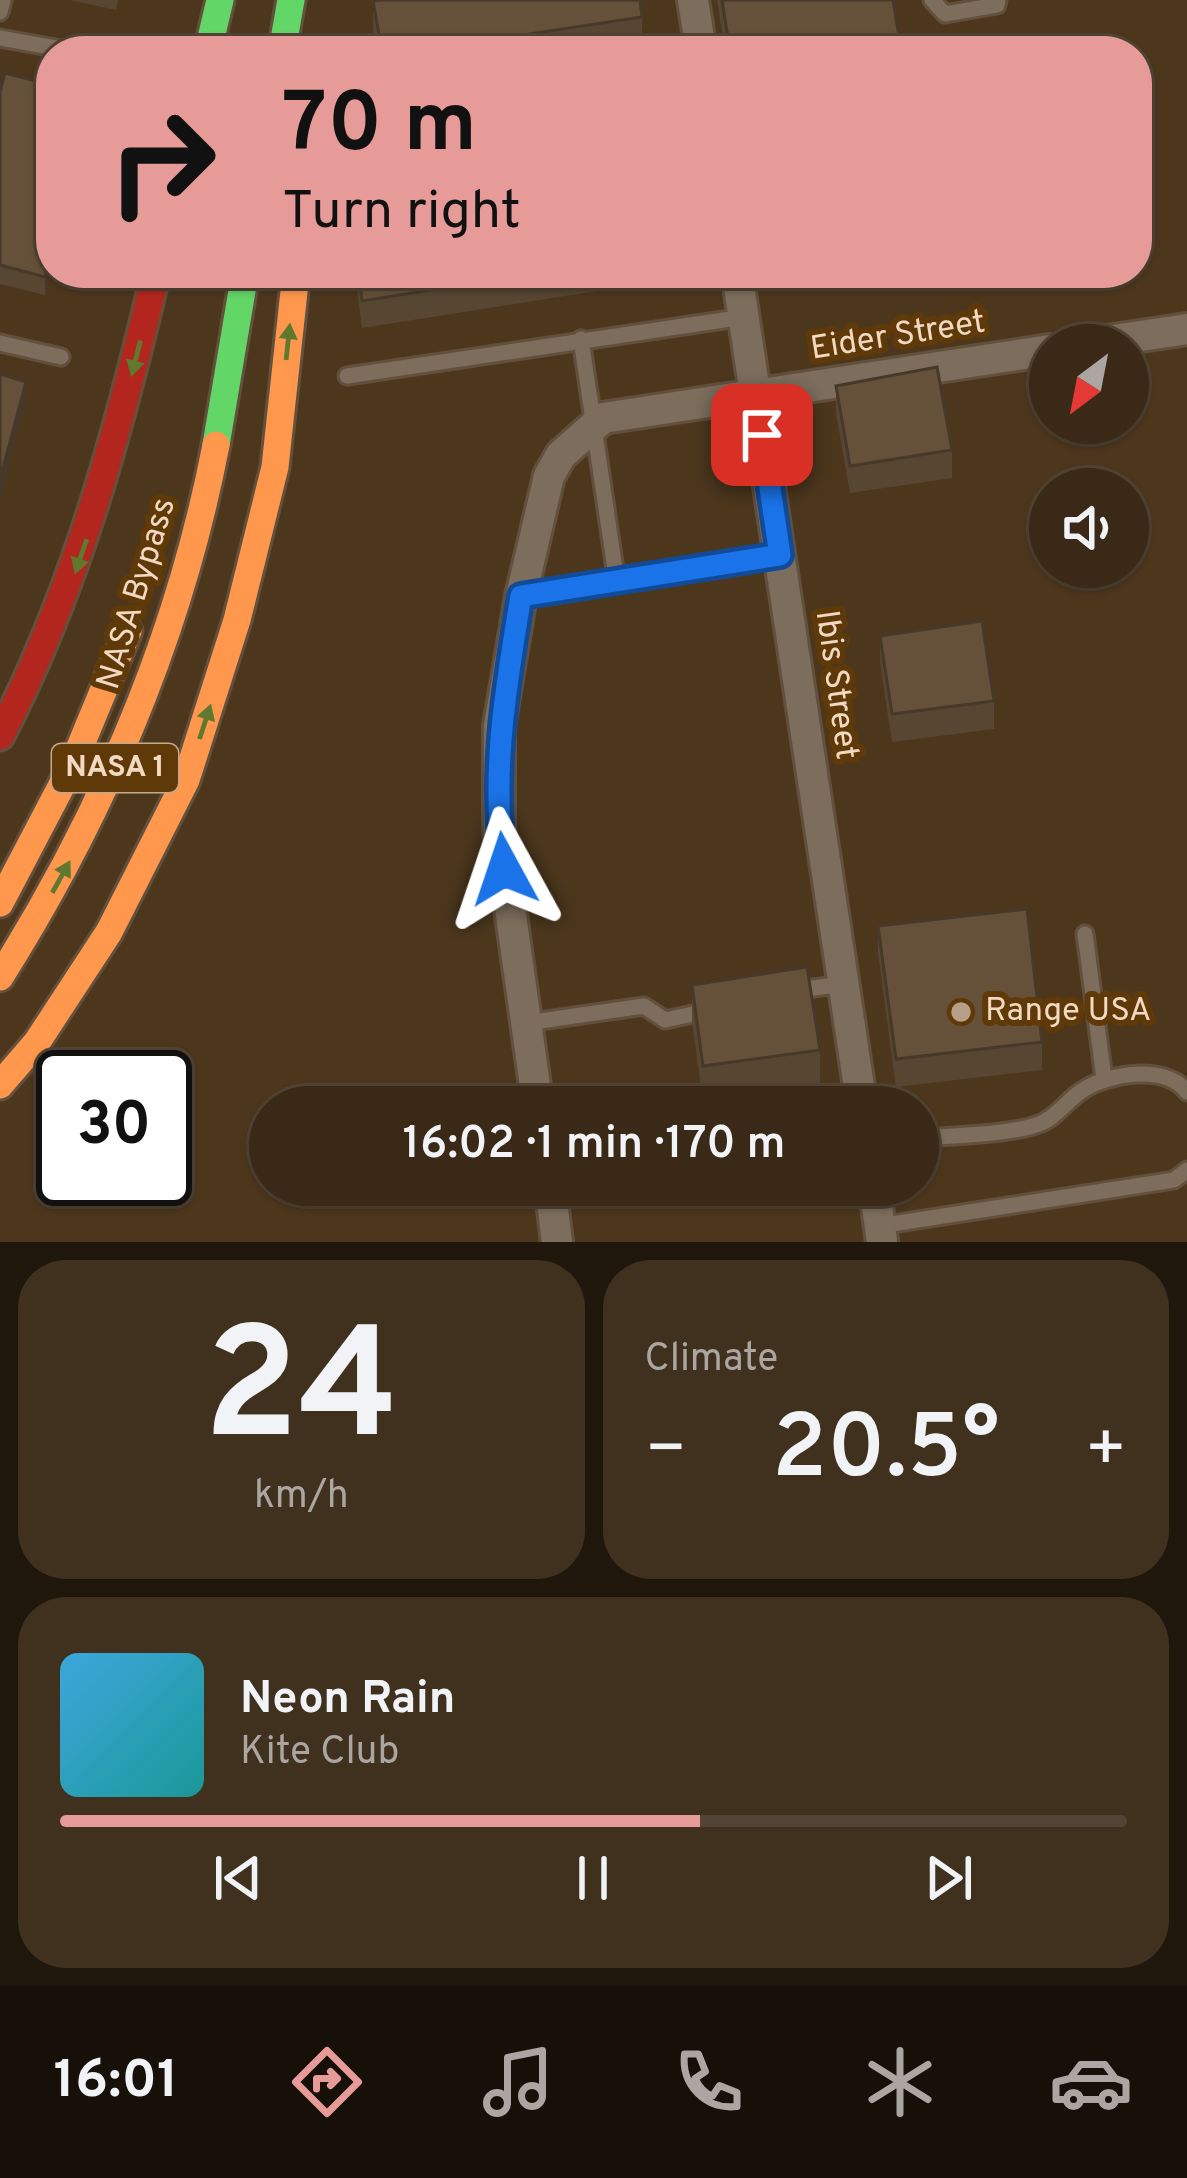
<!DOCTYPE html>
<html lang="en">
<head>
<meta charset="utf-8">
<style>
  body { margin:0; font-family:Overpass,sans-serif; background:#40311f; color:#f1f3f6; height:100vh; display:flex; flex-direction:column; font-size:45px; white-space:nowrap }
  * { box-sizing:border-box; margin:0 }
  p { font-size:39px; color:#aba6a1 }
  .icon { flex:none; width:66px; height:66px; fill:none; stroke:currentColor; stroke-width:2; stroke-linecap:round; stroke-linejoin:round }
  .map { position:relative; height:1242px; overflow:hidden }
  .side { display:flex; flex-direction:column; gap:18px; padding:18px; background:#1f170c; flex:1 }
  .side>* { flex:none }
  .top-card { position:absolute; left:36px; top:36px; width:1116px; height:252px; border-radius:48px; box-shadow:0 3px 9px #0004,0 0 0 3px #534535; background:#e69b98; color:#111; overflow:hidden }
  .needle { width:78px; rotate:212deg }
  .controls { position:absolute; left:1029px; top:324px; display:grid; gap:24px }
  .controls a { display:grid; place-items:center; width:120px; height:120px; border-radius:50%; background:#392916; box-shadow:0 3px 9px #0004,0 0 0 3px #534535; font-size:60px }
  .speed { position:absolute; left:36px; top:1050px; display:flex; gap:24px; font-size:60px; font-weight:700; text-align:center }
  .speed>* { display:grid; place-content:center; width:156px; height:156px; border-radius:50%; background:#392916; box-shadow:0 3px 9px #0004,0 0 0 3px #534535; line-height:1 }
  .speed .limit { border:6px solid #111; border-radius:18px; background:#fff; color:#111 }
  .pin { position:absolute; display:grid; place-items:center; width:102px; height:102px; color:#fff; margin:-51px; border-radius:24px; box-shadow:0 6px 18px #0006 }
  .me { position:absolute; width:132px; margin:-66px; rotate:355deg; stroke-linejoin:round; filter:drop-shadow(0 0 9px #0008) }
  .turn { display:flex; align-items:center; gap:42px; height:252px; padding:0 48px; font-size:54px }
  .turn .icon { width:156px; height:156px; stroke-width:2.5 }
  .turn b { display:block; font-size:84px; line-height:102px }
  .big { font-size:90px; font-weight:600; line-height:1.1 }
  .side .widget { flex:1; display:flex; flex-direction:column; justify-content:center; gap:18px; min-width:0; padding:0 42px; border-radius:48px; background:#40311f }
  .side .dial { align-items:center; gap:0 }
  .dial b { font-size:156px; line-height:1 }
  .song { display:flex; align-items:center; gap:36px }
  .cover { width:144px; height:144px; border-radius:18px; background:linear-gradient(135deg,hsl(200 70% 55%),hsl(180 70% 35%)) }
  .played { height:12px; border-radius:6px; background:linear-gradient(90deg,#e69b98 60%,#534535 60%) }
  .keys { display:flex; justify-content:space-around; direction:ltr }
  .heat { display:flex; justify-content:space-between; align-items:center; font-size:66px; direction:ltr }
  .side .tiles { flex:1; display:grid; gap:18px; grid-template-columns:1fr 1fr }
  .widget:last-child { grid-column:span 2 }
  .trip { position:absolute; left:249px; top:1086px; width:690px; height:120px; border-radius:60px; background:#392916; box-shadow:0 3px 9px #0004,0 0 0 3px #534535; font-weight:600; line-height:120px; text-align:center }
  .dock { display:flex; height:192px; justify-content:space-around; align-items:center; background:#171009; color:#aba6a1 }
  .dock .icon { width:84px; height:84px }
  .dock .current { color:#e69b98 }
  .dock b { font-size:54px; color:#f1f3f6 }
  .map>svg:first-child { display:block }
  .lines { fill:none; stroke-linecap:round; stroke-linejoin:round }
  .lane-casing { stroke:#62503d; stroke-width:21 }
  .street-casing { stroke:#62503d; stroke-width:36 }
  .fast-casing { stroke:#62503d; stroke-width:33 }
  .slow-casing { stroke:#62503d; stroke-width:33 }
  .jam-casing { stroke:#62503d; stroke-width:33 }
  .lane { stroke:#7c6d5c; stroke-width:15 }
  .street { stroke:#7c6d5c; stroke-width:30 }
  .fast { stroke:#63d668; stroke-width:27 }
  .slow { stroke:#ff974d; stroke-width:27 }
  .jam { stroke:#b3261e; stroke-width:27 }
  .wall { fill:#574632 }
  .shaded-wall { fill:#473929 }
  .building { fill:#65513a; stroke:#473929; stroke-width:3 }
  .oneway { fill:#61782f }
  .route-casing { stroke:#114b97; stroke-width:30 }
  .route { stroke:#1a73e8; stroke-width:21 }
  .poi-dot { fill:#b7a088; stroke:#603909; stroke-width:4.5 }
  .labels { text-anchor:middle; dominant-baseline:central; stroke-width:12; stroke-linejoin:round; paint-order:stroke }
  .shield { fill:#603909; stroke:#c6a98a; stroke-width:3 }
  .shield-label { font-size:30px; font-weight:bold; fill:#f1d9c2 }
  .street-label { font-size:33px; fill:#f1d9c2; stroke:#603909 }
  .poi-label { font-size:33px; fill:#f1d9c2; stroke:#603909; text-anchor:start }
</style>
</head>
<body>
<div class="map">
<svg width="1187" height="1242" viewBox="0 0 1187 1242">
  <rect width="100%" height="100%" fill="#4c371d"/>
  <g class="lines">
    <g class="lane-casing">
      <path id="lane" d="M 932,0 L 945,14 L 997,5 L 998,0
        M 0,12 L 3,0
        M 0,38 L 72,51
        M 0,343 L 61,357
        M 347,376 L 744,317
        M 617,583 L 780,555
        M 521,596 L 617,583 L 581,339
        M 1085,934 L 1104,1079
        M 792,991 L 843,984
        M 526,1023 L 644,1006 L 665,1020 L 707,1011
        M 918,1139 C 952,1135 1009,1135 1039,1124 C 1055,1119 1068,1099 1083,1090 C 1109,1073 1166,1064 1187,1092
        M 879,1226 L 1174,1180 L 1187,1170"/>
    </g>
    <g class="street-casing">
      <path id="street" d="M 693,0 L 701,51
        M 737,273 L 862,1107
        M 1080,345 L 1187,329
        M 538,1107 L 499,830 L 499,726 L 521,596 L 549,476 L 561,455 L 603,418 L 1050,350
        M 550,1185 L 557,1242
        M 874,1185 L 882,1242"/>
    </g>
    <g class="fast-casing">
      <path id="fast" d="M 208,51 L 220,0
        M 282,51 L 291,0
        M 216,445 L 245,273"/>
    </g>
    <g class="slow-casing">
      <path id="slow" d="M 0,903 L 73,764 L 128,631
        M 0,977 C 104,812 179,637 216,445
        M 0,1085 L 37,1042 L 109,932 L 186,780 L 237,620 L 275,467 L 296,273"/>
    </g>
    <g class="jam-casing">
      <path id="jam" d="M 0,736 C 76,589 118,434 156,273"/>
    </g>
    <use href="#lane" class="lane"/>
    <use href="#street" class="street"/>
    <use href="#fast" class="fast"/>
    <use href="#slow" class="slow"/>
    <use href="#jam" class="jam"/>
  </g>
  <path class="wall" d="M 70,0 L 118,0 L 116,10 Z
    M 717,0 L 893,0 L 901,51 L 725,51 Z
    M 373,1 L 642,17 L 642,51 L 375,51 L 373,37 Z
    M 51,85 L 51,272 L 45,295 L 0,284 L 0,92 Z
    M 355,273 L 692,273 L 692,276 L 362,328 Z
    M 836,386 L 952,450 L 952,478 L 850,493 L 836,413 Z
    M 880,636 L 994,701 L 994,729 L 892,742 L 880,663 Z
    M 878,926 L 1042,1042 L 1042,1070 L 896,1087 L 878,953 Z
    M 692,985 L 820,1050 L 820,1086 L 703,1102 L 692,1021 Z"/>
  <path class="shaded-wall" d="M 51,253 L 51,272 L 45,295 L 45,277 Z
    M 26,382 L 26,400 L 0,497 L 0,479 Z"/>
  <path class="building" d="M 381,0 L 640,0 L 642,17 L 417,51 L 382,51 L 373,1 Z
    M 722,0 L 893,0 L 901,49 L 890,51 L 730,51 Z
    M 5,73 L 51,85 L 51,253 L 45,277 L 0,265 L 0,92 Z
    M 359,273 L 537,273 L 362,301 Z
    M 937,367 L 952,450 L 850,466 L 836,386 Z
    M 0,374 L 26,382 L 0,479 Z
    M 982,621 L 994,701 L 892,714 L 880,636 Z
    M 1027,909 L 1042,1042 L 896,1059 L 878,926 Z
    M 807,967 L 820,1050 L 703,1066 L 692,985 Z"/>
  <defs><path id="oneway-solid" d="M-6-.8H1V-3.2L6.5 0L1 3.2V.8H-6Z" transform="scale(3)"/></defs>
  <g class="oneway">
    <use href="#oneway-solid" transform="translate(288 342) rotate(-84)"/>
    <use href="#oneway-solid" transform="translate(136 358) rotate(104)"/>
    <use href="#oneway-solid" transform="translate(81 556) rotate(109)"/>
    <use href="#oneway-solid" transform="translate(205 722) rotate(-72)"/>
    <use href="#oneway-solid" transform="translate(61 877) rotate(-61)"/>
  </g>
  <g class="lines">
    <g class="route-casing">
      <path id="route" d="M 504,869 C 491,773 505,691 521,596 L 780,555 L 762,435"/>
    </g>
    <use href="#route" class="route"/>
  </g>
  <circle class="poi-dot" cx="961" cy="1012" r="12"/>
  <g class="labels">
    <rect class="shield" x="52" y="744" width="126" height="48" rx="9"/>
    <g class="shield-label">
      <text x="115" y="768">NASA 1</text>
    </g>
    <g class="street-label">
      <text transform="translate(898 337) rotate(-9)">Eider Street</text>
      <text transform="translate(138 594) rotate(-73)">NASA Bypass</text>
      <text transform="translate(835 685) rotate(82)">Ibis Street</text>
    </g>
    <g class="poi-label">
      <text x="985" y="1012">Range USA</text>
    </g>
  </g>
</svg>
<div class="controls">
<a><svg class="needle" viewBox="-14 -14 28 28"><path d="M0-13l5 13h-10z" fill="#e53935"/><path d="M0 13l5-13h-10z" fill="#aba6a1"/></svg></a>
<a><svg class="icon" aria-label="sound" viewBox="0 0 24 24"><path d="M4 9h4l5-4v14l-5-4H4zM17 9q2 3 0 6"/></svg></a>
</div>
<div class="speed"><div class="limit">30</div></div>
<div class="pin" style="left:762px;top:435px;background:#d93025"><svg class="icon" aria-label="arrive" viewBox="0 0 24 24"><path d="M6 21V4h12l-3 4 3 4H6"/></svg></div>
<svg class="me" style="left:504px;top:869px" viewBox="-20 -20 40 40"><path d="M0-17L14 15 0 8-14 15z" fill="#1a73e8" stroke="#fff" stroke-width="4"/></svg>
<div class="trip">16:02 · 1 min · 170 m</div>
<div class="top-card">
<div class="turn"><svg class="icon" aria-label="right" viewBox="0 0 24 24"><path d="M7 20v-9h11M14 6l5 5-5 5"/></svg><div><b>70 m</b>Turn right</div></div>
</div>
</div>
<section class="side">
<div class="tiles">
<div class="widget dial"><b>24</b><p>km/h</p></div>
<div class="widget"><p>Climate</p>
<div class="heat"><a>−</a><b class="big">20.5°</b><a>+</a></div>
</div>
<div class="widget">
<div class="song"><i class="cover"></i><div><b>Neon Rain</b><p>Kite Club</p></div></div>
<div class="played"></div>
<div class="keys"><svg class="icon" aria-label="previous" viewBox="0 0 24 24"><path d="M18 5L8 12l10 7zM5 5v14"/></svg><svg class="icon" aria-label="pause" viewBox="0 0 24 24"><path d="M8 5v14M16 5v14"/></svg><svg class="icon" aria-label="next" viewBox="0 0 24 24"><path d="M6 5l10 7-10 7zM19 5v14"/></svg></div>
</div>
</div>
</section>
<nav class="dock">
<b>16:01</b>
<svg class="icon current" aria-label="directions" viewBox="0 0 24 24"><path d="M12 3l9 9-9 9-9-9zM9 14v-3h6M13 9l2 2-2 2"/></svg>
<svg class="icon" aria-label="music" viewBox="0 0 24 24"><path d="M9 18V5l10-2v13"/><circle cx="6" cy="18" r="3"/><circle cx="16" cy="16" r="3"/></svg>
<svg class="icon" aria-label="phone" viewBox="0 0 24 24"><path d="M5 4h4l2 5-3 2q2 4 5 5l2-3 5 2v4C11 20 4 13 5 4z"/></svg>
<svg class="icon" aria-label="climate" viewBox="0 0 24 24"><path d="M12 3v18M4 7l16 10M4 17L20 7"/></svg>
<svg class="icon" aria-label="car" viewBox="0 0 24 24"><path d="M5 17H2v-5l4-1 3-4h7l3 4 3 1v5h-3M9 17h6M6 11h13"/><circle cx="7" cy="17" r="2"/><circle cx="17" cy="17" r="2"/></svg>
</nav>
</body>
</html>
